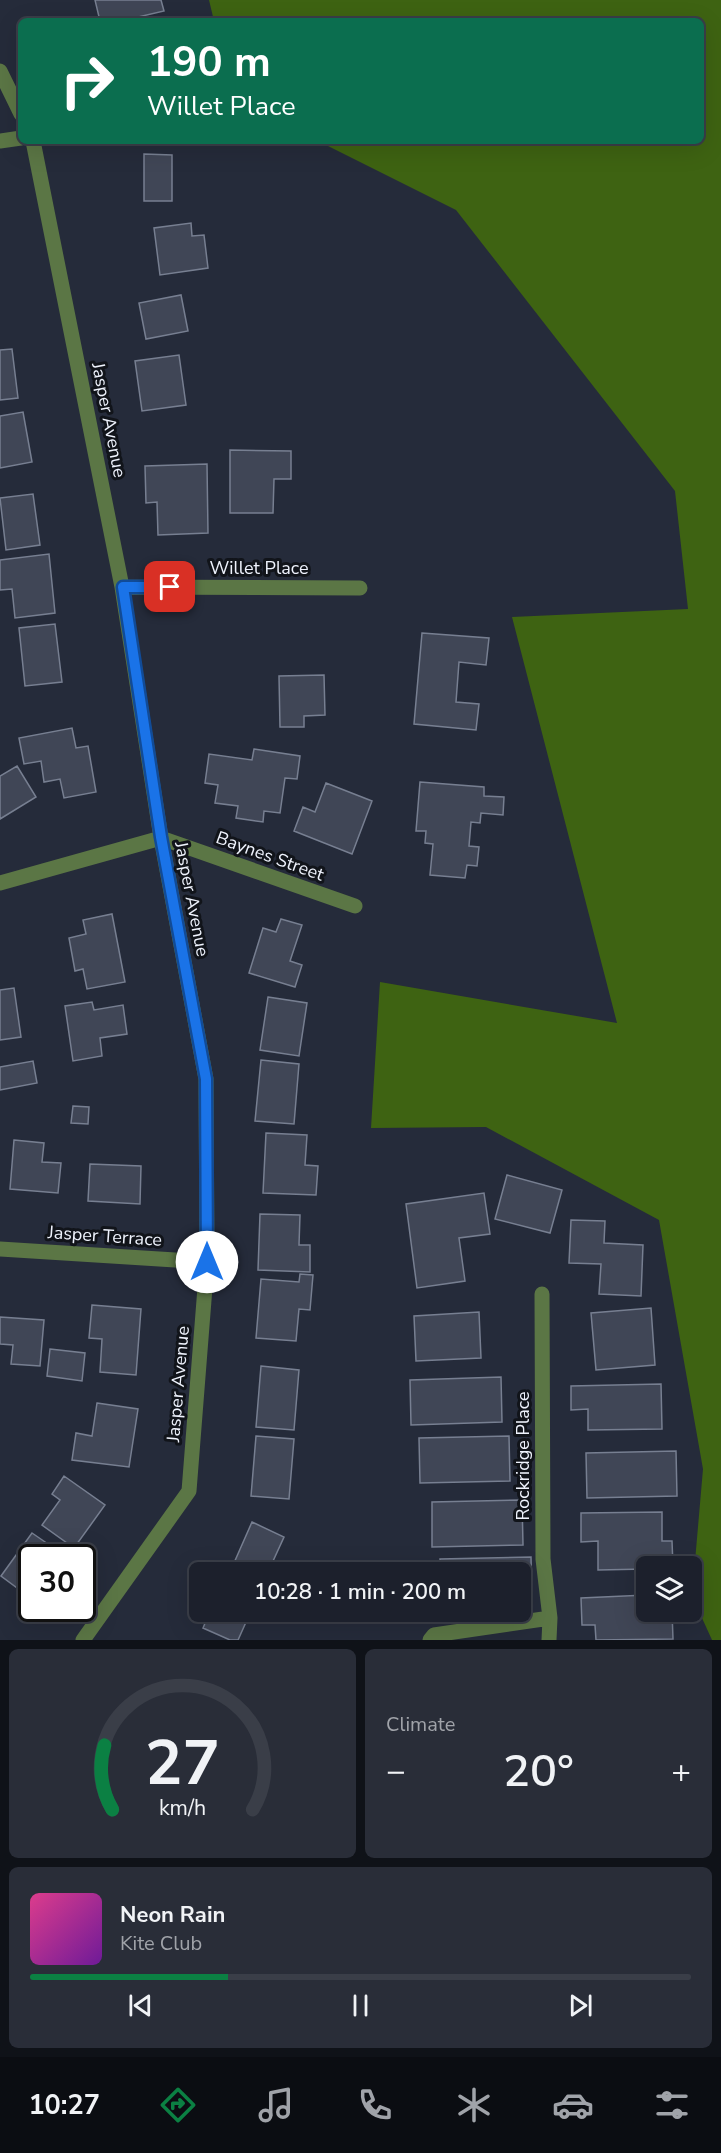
<!DOCTYPE html>
<html lang="en">
<head>
<meta charset="utf-8">
<style>
  body { margin:0; font-family:"Nunito Sans",sans-serif; background:#292d38; color:#f1f3f6; height:100vh; display:flex; flex-direction:column; font-size:22px; white-space:nowrap }
  * { box-sizing:border-box; margin:0 }
  p { font-size:20px; color:#a0a3a9 }
  .icon { flex:none; width:33px; height:33px; fill:none; stroke:currentColor; stroke-width:2; stroke-linecap:round; stroke-linejoin:round }
  .map { position:relative; height:1640px; overflow:hidden }
  .panel { display:flex; flex-direction:column; gap:9px; padding:9px; background:#0f1218; flex:1 }
  .panel>* { flex:none }
  .top-card { position:absolute; left:18px; top:18px; width:686px; height:126px; border-radius:9px; box-shadow:0 6px 24px #0002,0 0 0 2px #3a3e48; background:#0b6e4f; color:#fff; overflow:hidden }
  .controls { position:absolute; left:636px; top:1556px; display:grid; gap:12px }
  .controls a { display:grid; place-items:center; width:66px; height:66px; border-radius:9px; background:#1c202c; box-shadow:0 6px 24px #0002,0 0 0 2px #3a3e48; font-size:30px }
  .speed { position:absolute; left:18px; top:1544px; display:flex; gap:12px; font-size:30px; font-weight:700; text-align:center }
  .speed>* { display:grid; place-content:center; width:78px; height:78px; border-radius:50%; background:#1c202c; box-shadow:0 6px 24px #0002,0 0 0 2px #3a3e48; line-height:1 }
  .speed .limit { border:3px solid #111; border-radius:9px; background:#fff; color:#111 }
  .pin { position:absolute; display:grid; place-items:center; width:51px; height:51px; color:#fff; margin:-26px; border-radius:12px; box-shadow:0 3px 9px #0006 }
  .me { position:absolute; width:66px; margin:-33px; rotate:0deg; stroke-linejoin:round; filter:drop-shadow(0 0 4px #0008) }
  .turn { display:flex; align-items:center; gap:21px; height:126px; padding:0 30px; font-size:27px }
  .turn .icon { width:78px; height:78px; stroke-width:2.5 }
  .turn b { display:block; font-size:42px; line-height:51px }
  .big { font-size:45px; font-weight:600; line-height:1.1 }
  .panel .card { flex:1; display:flex; flex-direction:column; justify-content:center; gap:9px; min-width:0; padding:0 21px; border-radius:9px; background:#292d38 }
  .panel .dial { align-items:center; gap:0 }
  .dial svg { height:156px; overflow:visible; fill:none; stroke:#3a3e48; stroke-width:7; stroke-linecap:round; text-anchor:middle }
  .dial text { fill:#f1f3f6; stroke:none }
  .song { display:flex; align-items:center; gap:18px }
  .cover { width:72px; height:72px; border-radius:9px; background:linear-gradient(135deg,hsl(330 70% 55%),hsl(280 70% 35%)) }
  .played { height:6px; border-radius:3px; background:linear-gradient(90deg,#0b8043 30%,#3a3e48 30%) }
  .keys { display:flex; justify-content:space-around; direction:ltr }
  .heat { display:flex; justify-content:space-between; align-items:center; font-size:33px; direction:ltr }
  .panel .tiles { flex:1; display:grid; gap:9px; grid-template-columns:1fr 1fr }
  .card:last-child { grid-column:span 2 }
  .trip { position:absolute; left:189px; top:1562px; width:342px; height:60px; border-radius:9px; background:#1c202c; box-shadow:0 6px 24px #0002,0 0 0 2px #3a3e48; font-weight:600; line-height:60px; text-align:center }
  .tabs { display:flex; height:96px; justify-content:space-around; align-items:center; background:#0b0d12; color:#a0a3a9 }
  .tabs .icon { width:42px; height:42px }
  .tabs .active { color:#0b8043 }
  .tabs b { font-size:27px; color:#f1f3f6 }
  .map>svg:first-child { display:block }
  .forest { fill:#3e6312 }
  .building { fill:#404656; stroke:#777f91; stroke-width:1.5 }
  .lines { fill:none; stroke-linecap:round; stroke-linejoin:round }
  .minor { stroke:#5b7645; stroke-width:15 }
  .route-casing { stroke:#114b97; stroke-width:15 }
  .route { stroke:#1a73e8; stroke-width:10 }
  .labels { text-anchor:middle; dominant-baseline:central; stroke-width:6; stroke-linejoin:round; paint-order:stroke }
  .street-label { font-size:18px; fill:#eff3fd; stroke:#11141a }
</style>
</head>
<body>
<div class="map">
<svg width="721" height="1640" viewBox="0 0 721 1640">
  <rect width="100%" height="100%" fill="#252b3a"/>
  <path class="forest" d="M 209,0 L 721,0 L 721,1640 L 712,1640 L 692,1596 L 703,1469 L 659,1220 L 486,1127 L 371,1128 L 380,982 L 617,1023 L 512,617 L 688,609 L 675,491 L 456,210 L 318,141 L 700,141 L 700,21 L 214,21 Z"/>
  <path class="building" d="M 95,0 L 161,0 L 164,11 L 121,21 L 100,21 Z
    M 144,154 L 172,155 L 172,201 L 144,201 Z
    M 191,223 L 192,236 L 204,235 L 208,268 L 160,275 L 154,228 Z
    M 181,295 L 188,331 L 146,339 L 139,303 Z
    M 12,349 L 18,398 L 0,400 L 0,350 Z
    M 179,355 L 186,405 L 142,411 L 135,361 Z
    M 23,412 L 32,462 L 0,468 L 0,416 Z
    M 230,450 L 291,451 L 291,479 L 274,479 L 273,513 L 230,513 Z
    M 207,464 L 208,533 L 158,535 L 157,502 L 146,503 L 145,466 Z
    M 33,494 L 40,545 L 6,550 L 0,498 Z
    M 49,554 L 55,613 L 15,618 L 12,589 L 0,590 L 0,560 Z
    M 55,624 L 62,682 L 25,686 L 19,628 Z
    M 422,633 L 489,638 L 486,665 L 459,662 L 456,702 L 479,704 L 476,730 L 414,724 Z
    M 324,675 L 325,715 L 304,716 L 304,727 L 280,727 L 279,676 Z
    M 72,728 L 76,748 L 88,746 L 96,792 L 64,798 L 60,779 L 44,782 L 41,761 L 24,764 L 19,738 Z
    M 254,749 L 300,756 L 297,779 L 285,778 L 280,813 L 264,811 L 263,822 L 236,818 L 238,806 L 215,803 L 218,785 L 205,783 L 209,754 L 252,760 Z
    M 17,766 L 36,797 L 0,819 L 0,776 Z
    M 420,782 L 484,787 L 484,796 L 504,797 L 503,815 L 481,813 L 480,823 L 471,822 L 469,846 L 479,847 L 477,866 L 467,865 L 465,878 L 430,875 L 433,844 L 425,843 L 426,831 L 416,831 Z
    M 326,783 L 372,801 L 352,854 L 294,831 L 303,807 L 315,812 Z
    M 112,914 L 125,982 L 87,989 L 83,969 L 75,971 L 69,938 L 86,934 L 83,920 Z
    M 281,919 L 302,925 L 290,961 L 302,965 L 295,987 L 249,973 L 263,928 L 276,932 Z
    M 14,988 L 21,1037 L 0,1040 L 0,990 Z
    M 268,997 L 307,1003 L 299,1056 L 260,1050 Z
    M 92,1002 L 94,1010 L 123,1005 L 127,1034 L 100,1038 L 102,1056 L 73,1061 L 65,1006 Z
    M 261,1060 L 299,1064 L 294,1124 L 255,1121 Z
    M 33,1061 L 37,1083 L 0,1090 L 0,1067 Z
    M 73,1106 L 89,1107 L 88,1124 L 71,1123 Z
    M 266,1133 L 307,1135 L 305,1165 L 318,1166 L 316,1195 L 263,1193 Z
    M 14,1140 L 44,1143 L 42,1162 L 61,1163 L 58,1193 L 10,1189 Z
    M 90,1164 L 141,1166 L 140,1204 L 88,1201 Z
    M 507,1175 L 562,1190 L 550,1233 L 495,1219 Z
    M 484,1193 L 490,1234 L 459,1238 L 465,1281 L 417,1288 L 406,1204 Z
    M 260,1214 L 300,1215 L 299,1245 L 310,1245 L 310,1272 L 258,1270 Z
    M 571,1220 L 605,1221 L 604,1243 L 643,1245 L 641,1296 L 599,1294 L 601,1264 L 569,1263 Z
    M 300,1274 L 313,1275 L 310,1310 L 299,1309 L 296,1341 L 256,1338 L 261,1279 L 299,1282 Z
    M 92,1305 L 141,1309 L 136,1375 L 100,1372 L 102,1339 L 89,1338 Z
    M 651,1308 L 655,1365 L 596,1370 L 591,1313 Z
    M 479,1312 L 481,1358 L 416,1361 L 414,1316 Z
    M 0,1317 L 44,1320 L 40,1366 L 11,1364 L 13,1345 L 0,1344 Z
    M 50,1349 L 85,1353 L 82,1381 L 47,1376 Z
    M 261,1366 L 299,1370 L 294,1430 L 256,1427 Z
    M 501,1377 L 502,1422 L 411,1425 L 410,1380 Z
    M 661,1384 L 662,1429 L 588,1430 L 588,1409 L 571,1410 L 571,1386 Z
    M 97,1403 L 138,1409 L 129,1467 L 72,1460 L 76,1433 L 92,1436 Z
    M 256,1436 L 294,1439 L 289,1499 L 251,1496 Z
    M 509,1436 L 510,1481 L 420,1483 L 419,1438 Z
    M 676,1451 L 677,1496 L 587,1498 L 586,1453 Z
    M 64,1476 L 105,1505 L 74,1548 L 42,1525 L 60,1500 L 52,1494 Z
    M 522,1500 L 523,1545 L 432,1547 L 432,1502 Z
    M 662,1512 L 662,1541 L 672,1541 L 673,1566 L 646,1566 L 646,1569 L 598,1570 L 598,1541 L 581,1542 L 581,1513 Z
    M 252,1522 L 284,1537 L 268,1572 L 230,1572 Z
    M 32,1533 L 64,1555 L 63,1557 L 32,1557 L 32,1599 L 1,1576 Z
    M 531,1557 L 532,1602 L 520,1602 L 520,1572 L 441,1572 L 440,1559 Z
    M 646,1595 L 646,1611 L 672,1611 L 673,1639 L 596,1640 L 595,1625 L 582,1625 L 581,1598 Z
    M 210,1611 L 251,1611 L 238,1640 L 230,1640 L 203,1628 Z"/>
  <g class="lines">
    <path class="minor" d="M 0,71 L 21,114
      M 0,141 L 21,138
      M 33,141 L 122,587 L 161,838 L 206,1079 L 207,1262 L 189,1491 L 83,1640
      M 122,587 L 360,588
      M 0,883 L 161,838 L 355,906
      M 0,1249 L 207,1262
      M 542,1294 L 543,1559 L 550,1618 L 549,1640
      M 430,1640 L 434,1635 L 550,1618"/>
  </g>
  <g class="lines">
    <g class="route-casing">
      <path id="route" d="M 170,587 L 123,587 L 161,837 L 206,1079 L 207,1262"/>
    </g>
    <use href="#route" class="route"/>
  </g>
  <g class="labels">
    <g class="street-label">
      <text transform="translate(109 420) rotate(79)">Jasper Avenue</text>
      <text x="259" y="568">Willet Place</text>
      <text transform="translate(270 856) rotate(20)">Baynes Street</text>
      <text transform="translate(192 899) rotate(79)">Jasper Avenue</text>
      <text transform="translate(105 1236) rotate(4)">Jasper Terrace</text>
      <text transform="translate(178 1384) rotate(-85)">Jasper Avenue</text>
      <text transform="translate(523 1456) rotate(-90)">Rockridge Place</text>
    </g>
  </g>
</svg>
<div class="controls">
<a><svg class="icon" aria-label="layers" viewBox="0 0 24 24"><path d="M12 4l9 5-9 5-9-5zM3 14l9 5 9-5"/></svg></a>
</div>
<div class="speed"><div class="limit">30</div></div>
<div class="pin" style="left:170px;top:587px;background:#d93025"><svg class="icon" aria-label="arrive" viewBox="0 0 24 24"><path d="M6 21V4h12l-3 4 3 4H6"/></svg></div>
<svg class="me" style="left:207px;top:1262px" viewBox="-20 -20 40 40"><circle r="19" fill="#fff"/><path d="M0-13L10 11 0 6-10 11z" fill="#1a73e8"/></svg>
<div class="trip">10:28 · 1 min · 200 m</div>
<div class="top-card">
<div class="turn"><svg class="icon" aria-label="right" viewBox="0 0 24 24"><path d="M7 20v-9h11M14 6l5 5-5 5"/></svg><div><b>190 m</b>Willet Place</div></div>
</div>
</div>
<section class="panel">
<div class="tiles">
<div class="card dial"><svg viewBox="0 0 100 80">
<path d="M14 69A42 42 0 1 1 86 69"/>
<path d="M14 69A42 42 0 0 1 10 36" stroke="#0b8043"/>
<text x="50" y="56" font-size="32" font-weight="700">27</text>
<text x="50" y="72" font-size="11">km/h</text>
</svg></div>
<div class="card"><p>Climate</p>
<div class="heat"><a>−</a><b class="big">20°</b><a>+</a></div>
</div>
<div class="card">
<div class="song"><i class="cover"></i><div><b>Neon Rain</b><p>Kite Club</p></div></div>
<div class="played"></div>
<div class="keys"><svg class="icon" aria-label="previous" viewBox="0 0 24 24"><path d="M18 5L8 12l10 7zM5 5v14"/></svg><svg class="icon" aria-label="pause" viewBox="0 0 24 24"><path d="M8 5v14M16 5v14"/></svg><svg class="icon" aria-label="next" viewBox="0 0 24 24"><path d="M6 5l10 7-10 7zM19 5v14"/></svg></div>
</div>
</div>
</section>
<nav class="tabs">
<b>10:27</b>
<svg class="icon active" aria-label="directions" viewBox="0 0 24 24"><path d="M12 3l9 9-9 9-9-9zM9 14v-3h6M13 9l2 2-2 2"/></svg>
<svg class="icon" aria-label="music" viewBox="0 0 24 24"><path d="M9 18V5l10-2v13"/><circle cx="6" cy="18" r="3"/><circle cx="16" cy="16" r="3"/></svg>
<svg class="icon" aria-label="phone" viewBox="0 0 24 24"><path d="M5 4h4l2 5-3 2q2 4 5 5l2-3 5 2v4C11 20 4 13 5 4z"/></svg>
<svg class="icon" aria-label="climate" viewBox="0 0 24 24"><path d="M12 3v18M4 7l16 10M4 17L20 7"/></svg>
<svg class="icon" aria-label="car" viewBox="0 0 24 24"><path d="M5 17H2v-5l4-1 3-4h7l3 4 3 1v5h-3M9 17h6M6 11h13"/><circle cx="7" cy="17" r="2"/><circle cx="17" cy="17" r="2"/></svg>
<svg class="icon" aria-label="filters" viewBox="0 0 24 24"><path d="M4 7h16M4 17h16"/><circle cx="9" cy="7" r="2"/><circle cx="15" cy="17" r="2"/></svg>
</nav>
</body>
</html>
